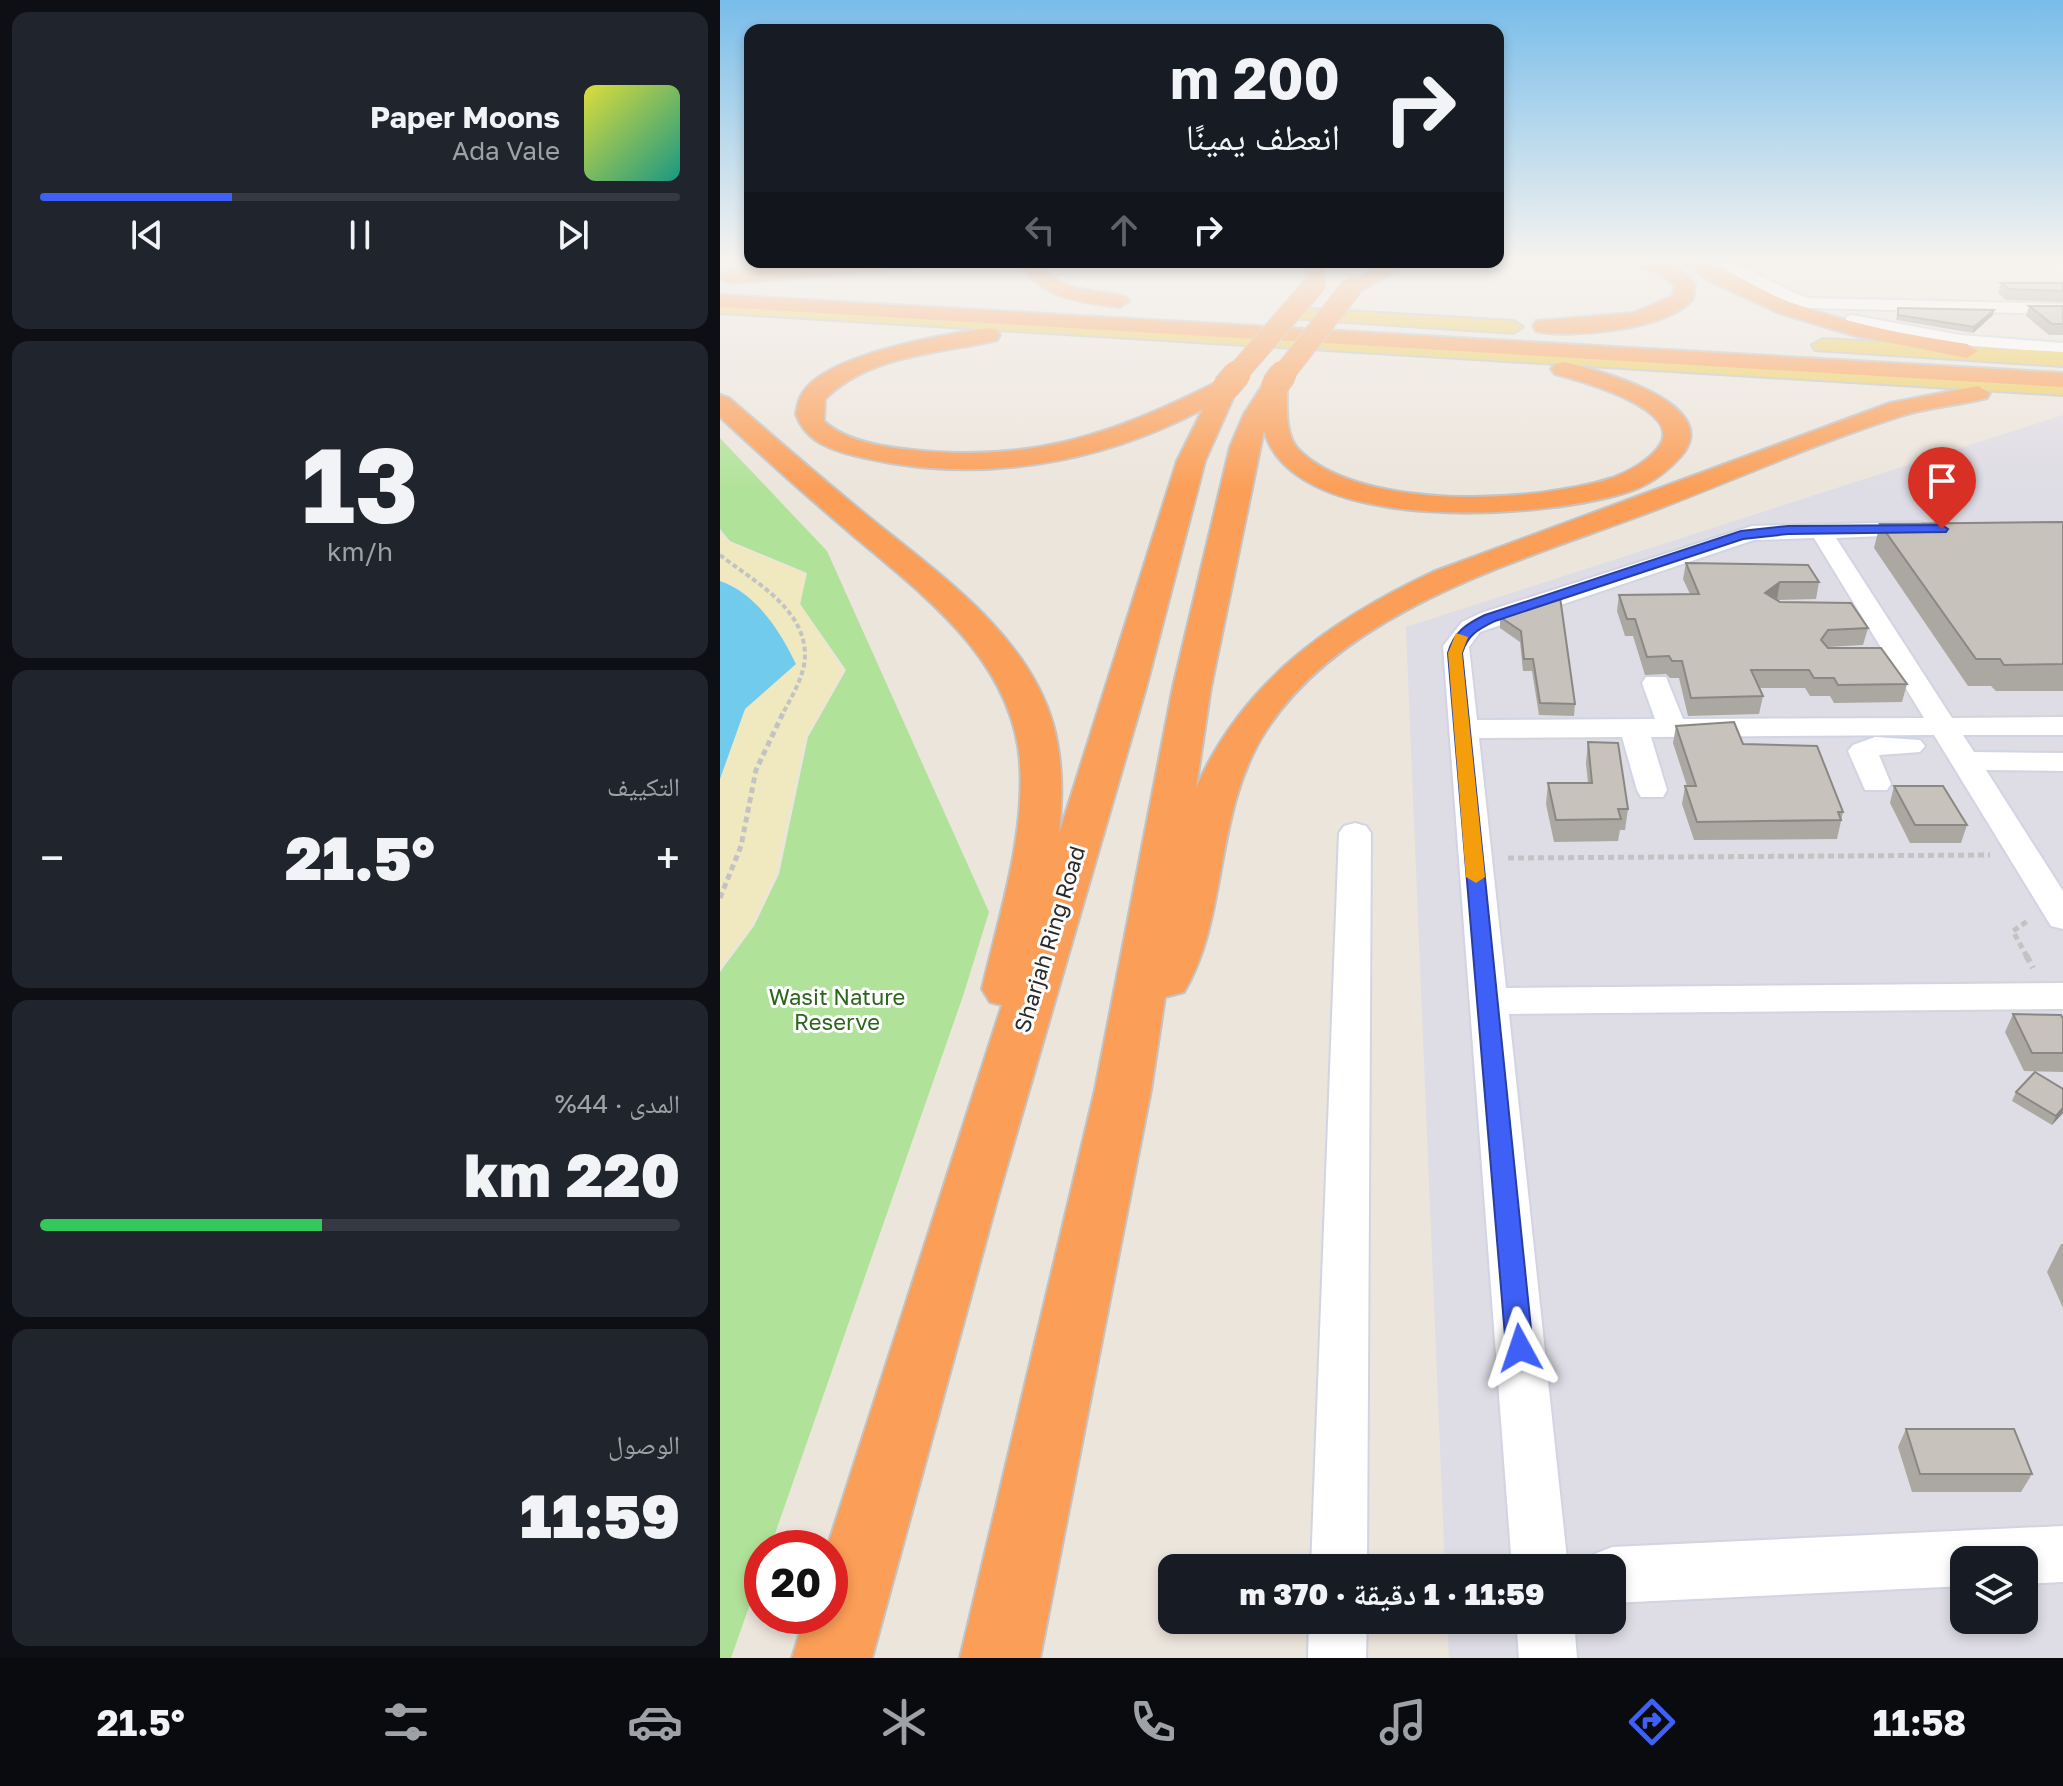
<!DOCTYPE html>
<html lang="ar">
<head>
<meta charset="utf-8">
<style>
  body { margin:0; font-family:"Golos Text","Noto Naskh Arabic",sans-serif; background:#20242c; color:#f1f3f6; direction:rtl; height:100vh; display:flex; flex-direction:column; font-size:30px; white-space:nowrap }
  * { box-sizing:border-box; margin:0 }
  p { font-size:26px; color:#9ea1a6 }
  .icon { flex:none; width:44px; height:44px; fill:none; stroke:currentColor; stroke-width:2; stroke-linecap:round; stroke-linejoin:round }
  .map { position:relative; flex:1; overflow:hidden; direction:ltr }
  .side { display:flex; flex-direction:column; gap:12px; padding:12px; background:#0d0f14; width:720px }
  .side>* { flex:none }
  .guide { position:absolute; left:24px; top:24px; width:760px; height:244px; border-radius:16px; box-shadow:0 4px 12px #0003; direction:rtl; background:#171b24; color:#f1f3f6; overflow:hidden }
  .tools { position:absolute; left:1230px; top:1546px; display:grid; gap:16px }
  .tools a { display:grid; place-items:center; width:88px; height:88px; border-radius:16px; background:#171b24; box-shadow:0 4px 12px #0003; font-size:40px }
  .speed { position:absolute; left:24px; top:1530px; display:flex; gap:16px; font-size:40px; font-weight:700; text-align:center }
  .speed>* { display:grid; place-content:center; width:104px; height:104px; border-radius:50%; background:#171b24; box-shadow:0 4px 12px #0003; line-height:1 }
  .speed .limit { border:12px solid #d22; background:#fff; color:#111 }
  .pin { position:absolute; display:grid; place-items:center; width:68px; height:68px; color:#fff; margin:-82px -34px; border-radius:50% 50% 50% 0; rotate:-45deg; box-shadow:0 0 8px #0007 }
  .pin .icon { rotate:45deg }
  .me { position:absolute; width:88px; margin:-44px; rotate:355deg; stroke-linejoin:round; filter:drop-shadow(0 0 6px #0008) }
  .turn { display:flex; align-items:center; gap:28px; height:168px; padding:0 32px; font-size:36px }
  .turn .icon { width:104px; height:104px; stroke-width:2.5 }
  .turn b { display:block; font-size:56px; line-height:68px }
  .lanes { display:flex; align-items:center; height:76px; padding:0 32px; background:#0003; justify-content:center; gap:40px; direction:ltr }
  .lanes .off { opacity:.35 }
  .big { font-size:60px; font-weight:800; line-height:1.1 }
  .side .tile { flex:1; display:flex; flex-direction:column; justify-content:center; gap:12px; min-width:0; padding:0 28px; border-radius:16px; background:#20242c }
  .side .dial { align-items:center; gap:0 }
  .dial b { font-size:104px; line-height:1 }
  .song { display:flex; align-items:center; gap:24px }
  .cover { width:96px; height:96px; border-radius:12px; background:linear-gradient(135deg,hsl(60 70% 55%),hsl(170 70% 35%)) }
  .played { height:8px; border-radius:4px; background:linear-gradient(90deg,#3e60f7 30%,#363941 30%) }
  .keys { display:flex; justify-content:space-around; direction:ltr }
  .heat { display:flex; justify-content:space-between; align-items:center; font-size:44px; direction:ltr }
  .charge { height:12px; border-radius:6px; background:linear-gradient(90deg,#34c759 44%,#363941 0) }
  .trip { position:absolute; left:438px; top:1554px; width:468px; height:80px; border-radius:16px; background:#171b24; box-shadow:0 4px 12px #0003; font-weight:800; line-height:80px; text-align:center; direction:rtl }
  .menu { display:flex; height:128px; justify-content:space-around; align-items:center; background:#090b0e; color:#9ea1a6 }
  .menu .icon { width:56px; height:56px }
  .menu .selected { color:#3e60f7 }
  .menu b { font-size:36px; color:#f1f3f6 }
  main { display:flex; flex:1; min-height:0 }
  .map>svg:first-child { display:block }
  .industrial { fill:#dedce4; fill-rule:evenodd }
  .green { fill:#b1e299 }
  .sand { fill:#f0e9bf }
  .water { fill:#70cbec }
  .lines { fill:none; stroke-linecap:round; stroke-linejoin:round }
  .minor-casing { stroke:#d1d4e2; stroke-width:4 }
  .major-casing { stroke:#c3c3c3; stroke-width:4 }
  .highway-casing { stroke:#c3c3c3; stroke-width:4 }
  .path-far2 { stroke:#c3c3c3; stroke-width:4; stroke-dasharray:5 3; stroke-linecap:butt }
  .path-far1 { stroke:#c3c3c3; stroke-width:5; stroke-dasharray:6 4; stroke-linecap:butt }
  .path { stroke:#c3c3c3; stroke-width:6; stroke-dasharray:8 5; stroke-linecap:butt }
  .minor { fill:#fff; fill-rule:evenodd }
  .major { fill:#eecd5e; fill-rule:evenodd }
  .highway { fill:#fb9e57; fill-rule:evenodd }
  .highway-bridge-far1-casing { stroke:#c3c3c3; stroke-width:23; stroke-linecap:butt }
  .highway-bridge-casing { stroke:#c3c3c3; stroke-width:29; stroke-linecap:butt }
  .highway-bridge-far1 { stroke:#fb9e57; stroke-width:21 }
  .highway-bridge { stroke:#fb9e57; stroke-width:27 }
  .wall { fill:#aba7a1 }
  .shaded-wall { fill:#8b8883 }
  .building { fill:#c7c2bb; stroke:#8b8883; stroke-width:2 }
  .route { fill:#3e60f7; stroke:#283ea1; stroke-width:2 }
  .slow { fill:#f59e0b }
  .labels { text-anchor:middle; dominant-baseline:central; stroke-width:6; stroke-linejoin:round; paint-order:stroke }
  .street-label { font-size:22px; fill:#2a2a2a; stroke:#fff }
  .park-label { font-size:22px; fill:#2a651b; stroke:#fff }
</style>
</head>
<body>
<main>
<div class="map">
<svg width="1343" height="1658" viewBox="0 0 1343 1658">
  <rect width="100%" height="100%" fill="#ece5dc"/>
  <path class="industrial" d="M 1343,415 L 1343,1658 L 729,1658 L 727,1620 L 892,1620 L 892,1568 L 725,1568 L 686,627 ZM 1244,1560 L 1304,1560 L 1304,1620 L 1244,1620 Z"/>
  <path class="green" d="M 0,438 L 107,551 L 269,912 L 243,996 L 50,1548 L 42,1548 L 42,1570 L 11,1658 L 0,1658 L 0,972 L 34,926 L 59,874 L 88,737 L 126,670 L 80,604 L 87,573 L 10,541 L 0,529 Z"/>
  <path class="sand" d="M 0,533 L 8,542 L 85,574 L 80,604 L 123,671 L 85,738 L 56,874 L 31,926 L 0,967 L 0,779 L 25,709 L 20,588 L 0,581 Z"/>
  <path class="water" d="M 0,581 C 36,593 60,631 76,664 L 25,709 L 0,779 Z"/>
  <g class="lines">
    <g class="minor-casing">
      <path id="minor" d="M 0,259 L 30,259 L 30,262 L 37,262 L 30,266 L 0,266 Z
        M 987,259 C 1021,257 1056,289 1089,298 L 1343,304 L 1343,314 L 1088,308 L 1056,298 Z
        M 1322,259 L 1337,259 L 1343,263 L 1343,273 Z
        M 1132,315 L 1241,335 L 1343,343 L 1343,353 L 1241,345 L 1126,323 L 1126,317 Z
        M 1201,522 L 1212,529 L 1209,534 L 1116,538 L 1232,718 L 1343,717 L 1343,735 L 1243,735 L 1254,752 L 1343,753 L 1343,771 L 1266,770 L 1343,891 L 1343,929 L 1331,926 L 1214,735 L 931,737 L 947,790 L 943,797 L 921,797 L 917,790 L 902,737 L 759,738 L 786,988 L 1343,983 L 1343,1009 L 789,1014 L 848,1568 L 792,1568 L 723,646 L 742,622 L 761,613 L 1032,526 ZM 1094,538 L 1204,718 L 963,719 L 946,677 L 926,677 L 922,683 L 935,719 L 757,720 L 749,647 L 760,632 L 1034,540 Z
        M 1155,737 L 1200,740 L 1205,746 L 1200,752 L 1159,755 L 1171,784 L 1167,790 L 1145,790 L 1128,751 L 1133,745 Z
        M 635,823 L 646,826 L 651,833 L 647,1568 L 591,1568 L 619,833 L 624,826 Z
        M 1343,1526 L 1343,1582 L 1304,1584 L 1304,1560 L 1244,1560 L 1244,1586 L 892,1603 L 892,1568 L 867,1568 L 872,1555 L 892,1547 Z
        M 589,1620 L 647,1620 L 646,1658 L 588,1658 Z
        M 796,1620 L 854,1620 L 857,1658 L 799,1658 Z"/>
    </g>
    <g class="major-casing">
      <path id="major" d="M 0,301 L 1343,381 L 1343,395 L 0,313 Z
        M 576,308 L 793,321 L 803,327 L 793,333 L 569,318 L 566,314 Z
        M 1103,339 L 1343,352 L 1343,366 L 1095,350 L 1092,345 Z"/>
    </g>
    <g class="highway-casing">
      <path id="highway" d="M 909,259 C 935,259 957,262 975,284 L 973,299 C 949,329 852,339 816,331 L 813,326 L 816,321 L 913,313 L 953,296 L 955,286 L 941,274 L 911,263 Z
        M 956,259 C 996,259 1036,290 1074,304 C 1130,324 1188,335 1247,344 L 1258,351 L 1247,358 L 1136,336 L 1059,313 L 992,282 Z
        M 123,262 L 203,262 L 194,268 L 9,283 L 0,278 L 2,273 L 9,271 Z
        M 306,262 L 324,262 L 323,268 C 343,293 377,289 406,297 L 409,301 L 399,307 C 363,302 326,300 303,268 Z
        M 588,262 L 606,262 L 602,288 L 595,290 L 585,284 Z
        M 667,262 L 691,262 L 638,292 L 631,294 L 621,288 Z
        M 0,295 L 1343,373 L 1343,387 L 0,307 Z
        M 269,328 L 277,330 L 280,335 L 277,340 C 219,354 150,354 105,399 L 104,421 C 124,440 157,446 184,449 C 307,464 390,436 497,382 L 506,380 L 518,387 L 485,461 L 426,688 L 278,1197 L 152,1658 L 72,1658 L 85,1616 L 110,1616 L 110,1548 L 107,1548 L 282,1005 L 270,1002 L 262,989 C 279,916 305,838 300,762 C 292,655 196,590 122,526 C 81,491 40,454 0,417 L 0,395 L 9,398 C 52,435 95,473 139,509 C 210,568 306,630 333,724 C 343,760 343,797 339,834 L 457,461 L 483,409 C 379,464 260,484 145,458 C 117,452 86,444 76,414 C 77,408 78,401 81,396 C 100,355 226,334 269,328 Z
        M 843,362 C 874,369 1005,403 962,455 C 948,471 932,483 913,490 C 832,519 572,538 544,430 L 491,687 L 476,788 C 523,681 611,620 713,572 L 1170,403 L 1258,386 L 1270,393 L 1267,398 C 1240,405 1210,407 1184,415 C 1098,442 1014,480 930,512 C 801,561 627,607 547,729 C 492,813 510,915 464,992 L 445,997 L 431,1090 L 320,1658 L 240,1658 L 375,1090 L 453,687 L 510,447 L 524,414 L 546,380 L 564,380 L 567,385 C 567,404 564,435 579,450 C 642,512 814,503 892,478 C 908,472 926,462 937,449 C 971,410 858,380 835,374 L 831,369 L 835,364 Z"/>
    </g>
    <path class="path-far2" d="M 0,555 C 33,581 86,608 85,657 C 84,677 71,698 62,715"/>
    <path class="path-far1" d="M 788,858 L 1270,855
      M 0,898 L 21,846 L 36,770 L 63,713
      M 1307,957 L 1293,931 L 1309,920"/>
    <path class="path" d="M 1306,955 L 1313,968"/>
    <use href="#minor" class="minor"/>
    <use href="#major" class="major"/>
    <use href="#highway" class="highway"/>
    <g class="highway-bridge-far1-casing">
      <path id="highway-bridge-far1" d="M 515,376 L 595,284
        M 562,376 L 631,288"/>
    </g>
    <g class="highway-bridge-casing">
      <path id="highway-bridge" d="M 555,385 L 563,374
        M 506,387 L 517,374"/>
    </g>
    <use href="#highway-bridge-far1" class="highway-bridge-far1"/>
    <use href="#highway-bridge" class="highway-bridge"/>
  </g>
  <path class="wall" d="M 1281,283 L 1343,283 L 1343,302 L 1286,300 L 1278,293 Z
    M 1309,306 L 1343,306 L 1343,335 L 1329,335 L 1306,316 Z
    M 1178,308 L 1273,315 L 1253,333 L 1176,320 Z
    M 1343,522 L 1343,691 L 1276,691 L 1271,686 L 1248,686 L 1154,548 L 1160,524 Z
    M 966,563 L 1099,582 L 1096,599 L 1056,600 L 1060,602 L 1148,628 L 1143,645 L 1107,647 L 1187,684 L 1182,702 L 1114,703 L 1110,696 L 1090,696 L 1085,688 L 1039,688 L 1043,696 L 1039,714 L 968,716 L 959,678 L 950,678 L 946,674 L 925,675 L 913,636 L 905,636 L 897,611 L 899,595 L 970,594 L 963,579 Z
    M 840,597 L 855,704 L 854,716 L 819,715 L 812,671 L 803,671 L 800,642 L 780,628 L 780,617 Z
    M 956,726 L 1023,744 L 1123,812 L 1117,839 L 974,840 L 962,804 L 965,786 L 967,786 L 953,743 Z
    M 868,742 L 908,809 L 905,830 L 900,830 L 898,841 L 834,842 L 826,804 L 828,783 L 868,783 L 866,763 Z
    M 1174,786 L 1247,825 L 1241,843 L 1190,843 L 1170,803 Z
    M 1293,1014 L 1343,1019 L 1343,1072 L 1304,1071 L 1285,1032 Z
    M 1296,1092 L 1343,1113 L 1332,1125 L 1292,1101 Z
    M 1341,1244 L 1343,1244 L 1343,1308 L 1327,1272 Z
    M 1186,1429 L 1312,1474 L 1301,1492 L 1192,1492 L 1178,1447 Z"/>
  <path class="shaded-wall" d="M 1274,310 L 1273,315 L 1253,333 L 1254,327 Z
    M 1060,582 L 1057,599 L 1042,610 L 1045,593 Z
    M 1343,1108 L 1343,1113 L 1332,1125 L 1336,1116 Z"/>
  <path class="building" d="M 1281,283 L 1343,283 L 1343,291 L 1289,289 Z
    M 1309,306 L 1343,306 L 1343,324 L 1332,324 Z
    M 1178,308 L 1274,310 L 1254,327 L 1178,315 Z
    M 1343,522 L 1343,664 L 1284,665 L 1280,659 L 1256,659 L 1160,524 Z
    M 966,563 L 1088,565 L 1099,582 L 1060,582 L 1045,593 L 1060,602 L 1131,603 L 1148,628 L 1108,630 L 1101,640 L 1108,648 L 1161,648 L 1187,684 L 1118,685 L 1114,678 L 1094,678 L 1089,670 L 1031,670 L 1043,696 L 971,698 L 962,661 L 952,661 L 949,656 L 927,657 L 915,619 L 907,619 L 899,595 L 979,594 Z
    M 840,597 L 855,704 L 820,703 L 813,659 L 804,659 L 801,631 L 780,617 Z
    M 1014,722 L 1023,744 L 1097,746 L 1123,812 L 1118,812 L 1121,820 L 977,822 L 965,786 L 976,786 L 956,726 Z
    M 868,742 L 898,743 L 908,809 L 898,809 L 901,819 L 836,820 L 828,783 L 872,783 Z
    M 1174,786 L 1223,786 L 1247,825 L 1195,825 Z
    M 1293,1014 L 1341,1015 L 1343,1019 L 1343,1053 L 1312,1053 Z
    M 1315,1072 L 1343,1089 L 1343,1108 L 1336,1116 L 1296,1092 Z
    M 1186,1429 L 1294,1429 L 1312,1474 L 1200,1474 Z"/>
  <linearGradient id="sky" x2="0" y2="1"><stop stop-color="#78bdea"/><stop offset="0.53" stop-color="#f6f3ef"/><stop offset="1" stop-color="#f6f3ef" stop-opacity="0"/></linearGradient>
  <rect width="1343" height="491" fill="url(#sky)"/>
  <path class="route" d="M 1222,525 L 1228,529 L 1226,532 L 1068,534 L 1023,539 L 775,621 C 759,629 748,634 742,653 L 813,1348 L 809,1357 L 800,1360 L 790,1357 L 786,1348 L 728,653 C 734,632 746,624 765,615 L 1021,531 L 1068,526 Z"/>
  <path class="slow" d="M 736,633 L 748,637 L 742,653 L 765,877 L 756,883 L 746,877 L 728,653 Z"/>
  <g class="labels">
    <g class="street-label">
      <text transform="translate(329 939) rotate(-73)">Sharjah Ring Road</text>
    </g>
    <g class="park-label">
      <text x="117" y="996">Wasit Nature<tspan x="117" dy="25">Reserve</tspan></text>
    </g>
  </g>
</svg>
<div class="tools">
<a><svg class="icon" aria-label="layers" viewBox="0 0 24 24"><path d="M12 4l9 5-9 5-9-5zM3 14l9 5 9-5"/></svg></a>
</div>
<div class="speed"><div class="limit">20</div></div>
<div class="pin" style="left:1222px;top:529px;background:#d93025"><svg class="icon" aria-label="arrive" viewBox="0 0 24 24"><path d="M6 21V4h12l-3 4 3 4H6"/></svg></div>
<svg class="me" style="left:800px;top:1348px" viewBox="-20 -20 40 40"><path d="M0-17L14 15 0 8-14 15z" fill="#3e60f7" stroke="#fff" stroke-width="4"/></svg>
<div class="trip">11:59 · 1 دقيقة · 370 m</div>
<div class="guide">
<div class="turn"><svg class="icon" aria-label="right" viewBox="0 0 24 24"><path d="M7 20v-9h11M14 6l5 5-5 5"/></svg><div><b>200 m</b>انعطف يمينًا</div></div>
<div class="lanes"><svg class="icon off" aria-label="left" viewBox="0 0 24 24"><path d="M17 20v-9H6M10 6l-5 5 5 5"/></svg><svg class="icon off" aria-label="ahead" viewBox="0 0 24 24"><path d="M12 20V5M6 11l6-6 6 6"/></svg><svg class="icon" aria-label="right" viewBox="0 0 24 24"><path d="M7 20v-9h11M14 6l5 5-5 5"/></svg></div>
</div>
</div>
<section class="side">
<div class="tile">
<div class="song"><i class="cover"></i><div><b>Paper Moons</b><p>Ada Vale</p></div></div>
<div class="played"></div>
<div class="keys"><svg class="icon" aria-label="previous" viewBox="0 0 24 24"><path d="M18 5L8 12l10 7zM5 5v14"/></svg><svg class="icon" aria-label="pause" viewBox="0 0 24 24"><path d="M8 5v14M16 5v14"/></svg><svg class="icon" aria-label="next" viewBox="0 0 24 24"><path d="M6 5l10 7-10 7zM19 5v14"/></svg></div>
</div>
<div class="tile dial"><b>13</b><p>km/h</p></div>
<div class="tile"><p>التكييف</p>
<div class="heat"><a>−</a><b class="big">21.5°</b><a>+</a></div>
</div>
<div class="tile"><p>المدى · 44%</p><b class="big">220 km</b><div class="charge"></div></div>
<div class="tile"><p>الوصول</p><b class="big">11:59</b></div>
</section>
</main>
<nav class="menu">
<b>11:58</b>
<svg class="icon selected" aria-label="directions" viewBox="0 0 24 24"><path d="M12 3l9 9-9 9-9-9zM9 14v-3h6M13 9l2 2-2 2"/></svg>
<svg class="icon" aria-label="music" viewBox="0 0 24 24"><path d="M9 18V5l10-2v13"/><circle cx="6" cy="18" r="3"/><circle cx="16" cy="16" r="3"/></svg>
<svg class="icon" aria-label="phone" viewBox="0 0 24 24"><path d="M5 4h4l2 5-3 2q2 4 5 5l2-3 5 2v4C11 20 4 13 5 4z"/></svg>
<svg class="icon" aria-label="climate" viewBox="0 0 24 24"><path d="M12 3v18M4 7l16 10M4 17L20 7"/></svg>
<svg class="icon" aria-label="car" viewBox="0 0 24 24"><path d="M5 17H2v-5l4-1 3-4h7l3 4 3 1v5h-3M9 17h6M6 11h13"/><circle cx="7" cy="17" r="2"/><circle cx="17" cy="17" r="2"/></svg>
<svg class="icon" aria-label="filters" viewBox="0 0 24 24"><path d="M4 7h16M4 17h16"/><circle cx="9" cy="7" r="2"/><circle cx="15" cy="17" r="2"/></svg>
<b>21.5°</b>
</nav>
</body>
</html>
